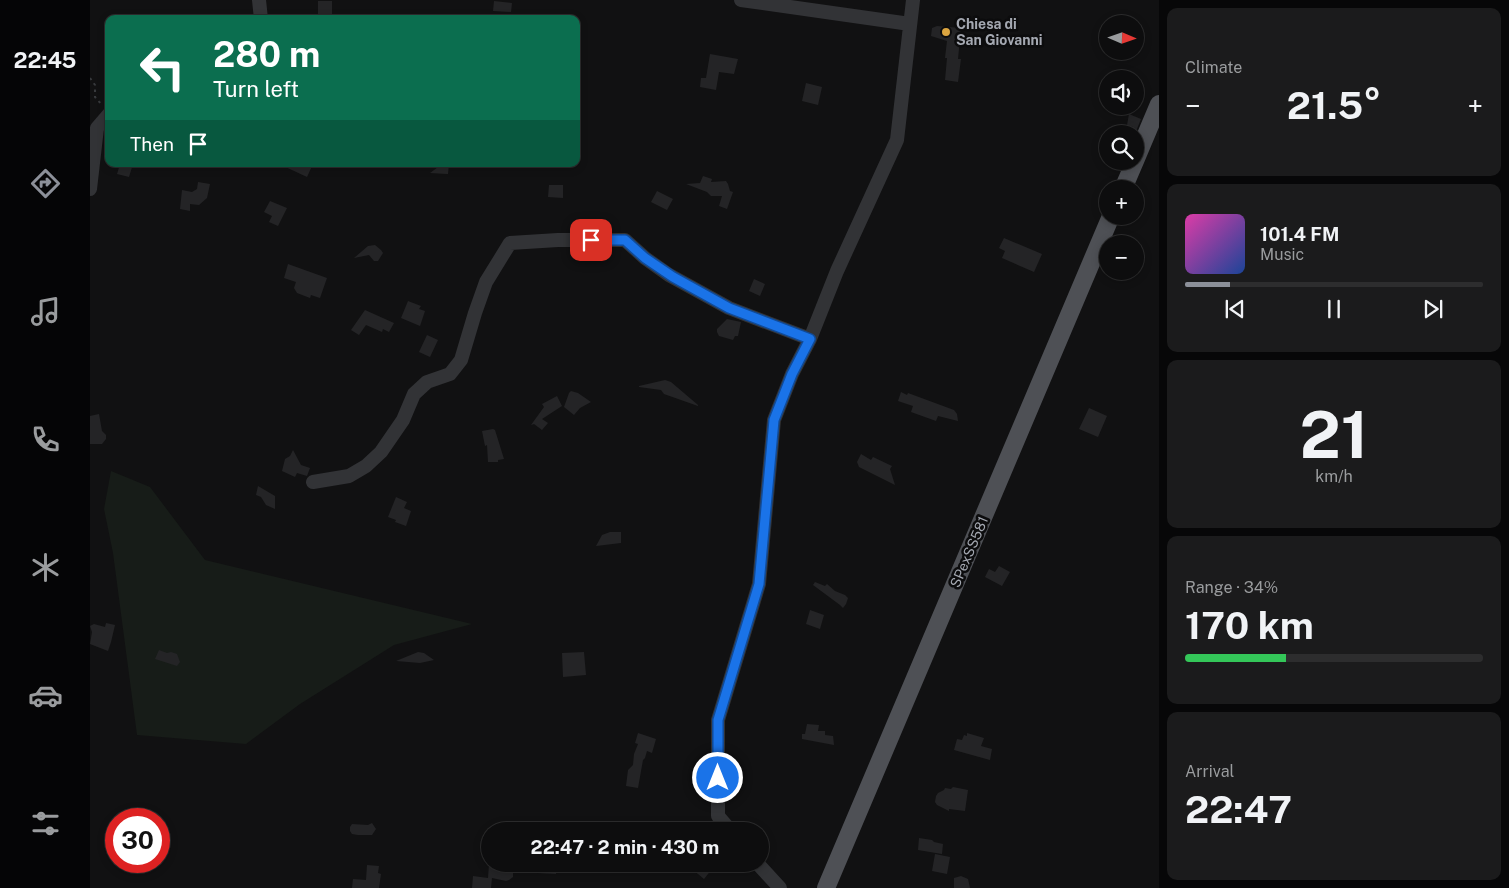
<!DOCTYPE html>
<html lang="en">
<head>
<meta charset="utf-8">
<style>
  body { margin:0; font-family:"Public Sans",sans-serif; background:#1b1b1c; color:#f1f3f6; height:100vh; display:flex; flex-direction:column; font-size:19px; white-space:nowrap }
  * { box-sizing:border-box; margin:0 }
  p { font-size:16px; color:#9a9c9e }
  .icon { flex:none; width:28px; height:28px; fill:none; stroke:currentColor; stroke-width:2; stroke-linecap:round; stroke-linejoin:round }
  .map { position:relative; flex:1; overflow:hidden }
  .panel { display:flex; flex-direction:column; gap:8px; padding:8px; background:#070708; width:350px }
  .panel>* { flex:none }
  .hud { position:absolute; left:15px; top:15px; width:475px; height:152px; border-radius:10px; box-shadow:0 2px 8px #0003,0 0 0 1px #2d2d2e; background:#0b6e4f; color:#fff; overflow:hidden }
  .needle { width:32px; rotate:92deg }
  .fabs { position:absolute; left:1009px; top:15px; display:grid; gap:10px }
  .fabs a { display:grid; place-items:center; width:45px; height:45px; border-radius:50%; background:#0d0d0e; box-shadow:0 2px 8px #0003,0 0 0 1px #2d2d2e; font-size:25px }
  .speed { position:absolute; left:15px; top:808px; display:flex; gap:10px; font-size:25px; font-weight:700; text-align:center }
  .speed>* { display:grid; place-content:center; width:65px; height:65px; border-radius:50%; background:#0d0d0e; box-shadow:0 2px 8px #0003,0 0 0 1px #2d2d2e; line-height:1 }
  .speed .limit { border:8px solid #d22; background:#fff; color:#111 }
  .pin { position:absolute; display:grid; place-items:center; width:42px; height:42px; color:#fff; margin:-21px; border-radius:10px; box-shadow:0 2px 8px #0006 }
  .me { position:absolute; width:55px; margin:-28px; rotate:0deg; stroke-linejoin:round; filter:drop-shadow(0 0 4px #0008) }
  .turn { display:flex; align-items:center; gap:18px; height:105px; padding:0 25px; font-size:22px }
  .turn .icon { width:65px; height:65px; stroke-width:2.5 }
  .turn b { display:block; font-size:35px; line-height:42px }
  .then { display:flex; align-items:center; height:48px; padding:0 25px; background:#0003; gap:10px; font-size:19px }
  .big { font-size:38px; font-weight:700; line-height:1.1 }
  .panel .tile { flex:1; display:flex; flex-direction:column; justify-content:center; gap:8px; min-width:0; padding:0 18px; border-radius:10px; background:#1b1b1c }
  .panel .dial { align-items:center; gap:0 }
  .dial b { font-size:65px; line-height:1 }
  .song { display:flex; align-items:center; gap:15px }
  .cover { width:60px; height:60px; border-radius:8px; background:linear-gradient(135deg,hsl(320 70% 55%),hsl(220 70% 35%)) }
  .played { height:5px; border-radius:2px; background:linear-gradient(90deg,#8c9099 15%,#2d2d2e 15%) }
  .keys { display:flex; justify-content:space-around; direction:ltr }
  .heat { display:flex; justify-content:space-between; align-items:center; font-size:28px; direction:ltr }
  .charge { height:8px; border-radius:4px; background:linear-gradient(90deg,#34c759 34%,#2d2d2e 0) }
  .trip { position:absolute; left:391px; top:822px; width:288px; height:50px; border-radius:25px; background:#0d0d0e; box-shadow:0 2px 8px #0003,0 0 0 1px #2d2d2e; font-weight:700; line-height:50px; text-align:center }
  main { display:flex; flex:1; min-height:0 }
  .dock { display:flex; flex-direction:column; width:90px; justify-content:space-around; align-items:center; background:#050506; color:#9a9c9e }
  .dock .icon { width:35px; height:35px }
  .dock .current { color:#8c9099 }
  .dock b { font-size:22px; color:#f1f3f6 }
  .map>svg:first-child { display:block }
  .green { fill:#171c18 }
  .building { fill:#242426 }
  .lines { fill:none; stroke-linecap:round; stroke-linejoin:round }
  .path { stroke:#383a3d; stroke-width:2; stroke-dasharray:2.5 4; stroke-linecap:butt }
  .minor { stroke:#323336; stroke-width:14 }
  .major { stroke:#4e5055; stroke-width:18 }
  .route-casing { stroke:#114b97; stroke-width:12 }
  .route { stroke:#1a73e8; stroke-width:9 }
  .poi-dot { fill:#dba540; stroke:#0c0c0d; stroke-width:2 }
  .labels { text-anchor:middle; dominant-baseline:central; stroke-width:5; stroke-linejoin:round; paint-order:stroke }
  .poi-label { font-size:14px; font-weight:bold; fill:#a4a8b1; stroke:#0c0c0d; text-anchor:start }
  .street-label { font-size:14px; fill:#a4a8b1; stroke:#0c0c0d }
</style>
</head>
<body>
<main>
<nav class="dock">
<b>22:45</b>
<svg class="icon current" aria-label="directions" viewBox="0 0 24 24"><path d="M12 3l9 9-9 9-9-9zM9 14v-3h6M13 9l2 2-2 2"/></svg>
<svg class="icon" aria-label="music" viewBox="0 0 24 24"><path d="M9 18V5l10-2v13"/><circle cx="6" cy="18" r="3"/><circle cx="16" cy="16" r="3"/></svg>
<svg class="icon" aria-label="phone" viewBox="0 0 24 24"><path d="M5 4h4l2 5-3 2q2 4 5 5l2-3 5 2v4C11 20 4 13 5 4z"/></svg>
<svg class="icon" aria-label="climate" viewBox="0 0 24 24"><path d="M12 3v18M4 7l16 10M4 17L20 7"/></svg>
<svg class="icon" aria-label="car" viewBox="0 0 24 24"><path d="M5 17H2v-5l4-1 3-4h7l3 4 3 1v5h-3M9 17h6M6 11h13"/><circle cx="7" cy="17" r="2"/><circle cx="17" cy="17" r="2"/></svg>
<svg class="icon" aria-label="filters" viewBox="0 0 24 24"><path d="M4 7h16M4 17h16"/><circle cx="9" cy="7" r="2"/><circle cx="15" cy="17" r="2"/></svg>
</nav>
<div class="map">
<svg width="1069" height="888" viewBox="0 0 1069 888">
  <rect width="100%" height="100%" fill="#111112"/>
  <path class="green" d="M 21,471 L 60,487 L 115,560 L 382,624 L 304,645 L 210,704 L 156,744 L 47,735 L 23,553 L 14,509 Z"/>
  <path class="building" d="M 228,1 L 242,1 L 242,19 L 228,19 Z
    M 404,1 L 422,3 L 421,12 L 403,11 Z
    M 847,26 L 871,28 L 868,59 L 871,59 L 868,82 L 855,80 L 857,58 L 855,58 L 857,41 L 841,36 L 842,28 Z
    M 620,54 L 648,59 L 644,74 L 629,72 L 626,90 L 610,87 L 611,78 L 616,78 Z
    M 716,83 L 732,87 L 728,105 L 712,101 Z
    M 1039,114 L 1051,119 L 1045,134 L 1043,134 L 1043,127 L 1037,125 Z
    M 30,164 L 43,164 L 39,177 L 27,174 Z
    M 189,164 L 223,164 L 217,177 Z
    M 352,164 L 359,164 L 358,174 L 340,173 Z
    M 613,176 L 622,179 L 621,182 L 636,181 L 638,184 L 640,191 L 643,192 L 637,209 L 629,206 L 632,196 L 621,196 L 617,192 L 596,184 L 610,183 Z
    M 108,182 L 120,184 L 117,198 L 109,205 L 100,204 L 100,211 L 90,209 L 92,190 L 102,192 L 107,189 Z
    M 459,185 L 473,185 L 473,198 L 458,197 Z
    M 567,191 L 583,199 L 577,210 L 561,202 Z
    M 180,201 L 197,208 L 188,226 L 179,222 L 182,216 L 174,212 Z
    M 914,238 L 952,254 L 944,272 L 912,258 L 915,251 L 909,248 Z
    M 285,245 L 291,250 L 293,253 L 288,261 L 284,261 L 279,255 L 264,258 L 278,246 Z
    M 198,264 L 237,278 L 230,298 L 221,295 L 220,298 L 207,293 L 204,288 L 206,282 L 194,278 Z
    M 664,279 L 675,284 L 670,296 L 659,291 Z
    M 318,301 L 331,306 L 329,309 L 335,311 L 330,326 L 311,318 Z
    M 275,310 L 304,323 L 299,332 L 293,329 L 292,332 L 276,325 L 269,335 L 261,330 Z
    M 637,319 L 651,322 L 648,336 L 645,336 L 643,340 L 629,336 L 627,332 L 627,329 Z
    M 337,335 L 348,340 L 340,357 L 329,352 Z
    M 575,380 L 581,382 L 608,405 L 608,406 L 574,394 L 571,390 L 549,387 L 549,386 Z
    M 481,391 L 488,393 L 501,402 L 490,408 L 484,415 L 474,407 L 479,393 Z
    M 811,392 L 817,395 L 818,393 L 864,410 L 867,414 L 868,421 L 848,416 L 846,421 L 821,412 L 823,406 L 808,401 Z
    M 467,396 L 472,406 L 452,419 L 458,423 L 452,430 L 444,424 L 441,425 L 454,407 L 452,404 Z
    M 999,408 L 1017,416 L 1008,437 L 989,429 Z
    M 9,414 L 12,431 L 16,435 L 16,439 L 12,444 L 0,444 L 0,416 Z
    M 403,429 L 405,430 L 414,459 L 408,460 L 408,462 L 398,462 L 397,445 L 395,446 L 392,431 Z
    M 203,450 L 211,465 L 220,468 L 217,476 L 207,473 L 205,477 L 192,471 L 195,459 L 200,456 Z
    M 771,454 L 781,460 L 783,457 L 802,466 L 800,469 L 805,485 L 769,467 L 767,462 Z
    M 168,486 L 185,496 L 185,509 L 176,505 L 171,497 L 166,495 Z
    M 306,497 L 317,502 L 314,508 L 321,511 L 316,526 L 305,522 L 306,520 L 298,517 Z
    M 520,532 L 531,532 L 531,543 L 506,546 L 512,535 Z
    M 909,566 L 920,572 L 912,586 L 895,577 L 899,569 L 905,572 Z
    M 725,582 L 735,586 L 737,584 L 745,591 L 755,595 L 758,598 L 756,604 L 753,608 L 750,605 L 723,585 Z
    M 720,610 L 734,615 L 730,629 L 716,624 Z
    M 16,623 L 25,625 L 21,642 L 18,651 L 0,644 L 2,632 L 0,626 L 4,624 L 15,627 Z
    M 69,650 L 77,653 L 81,652 L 87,654 L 90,662 L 87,666 L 65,659 Z
    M 328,652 L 334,653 L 344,660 L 330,663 L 306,661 Z
    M 494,652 L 496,675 L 473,677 L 472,653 Z
    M 717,724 L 729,725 L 728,731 L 735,731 L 735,735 L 743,736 L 744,745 L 712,739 L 712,734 L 715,734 Z
    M 548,733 L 566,739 L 562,753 L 557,751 L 555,758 L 553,760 L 548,788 L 536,786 L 538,770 L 543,765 L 544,754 L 548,744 L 545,743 Z
    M 877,733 L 894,738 L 891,746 L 902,749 L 900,760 L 864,750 L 867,739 L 872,740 L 874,735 L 877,736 Z
    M 863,787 L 878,790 L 875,811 L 859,809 L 859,811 L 847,805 L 845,802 L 846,796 L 848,793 L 854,790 L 855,788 L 861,789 Z
    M 282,823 L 286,829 L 282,835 L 268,835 L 262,834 L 260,831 L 260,827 L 262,824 L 278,825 Z
    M 829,838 L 842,840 L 844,842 L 853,844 L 852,854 L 828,850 Z
    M 845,854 L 860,857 L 857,874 L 842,871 Z
    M 399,864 L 415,866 L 415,868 L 423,872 L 423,877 L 419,880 L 416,881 L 402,878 L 401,888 L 382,888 L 383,876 L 398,878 Z
    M 447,864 L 466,864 L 466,874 L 447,873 Z
    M 606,864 L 626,864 L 614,879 L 602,869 Z
    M 277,865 L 289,866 L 288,873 L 291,874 L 289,888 L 262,888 L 263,879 L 276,880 Z
    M 871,876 L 878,879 L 880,888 L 864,888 L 864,878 Z"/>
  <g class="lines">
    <path class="path" d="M 0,78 L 5,85 L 5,97 L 12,105"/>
    <path class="minor" d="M 169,0 L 171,19
      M 651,0 L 820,24
      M 0,189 L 7,128 L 19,114
      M 223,482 L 259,476 L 276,466 L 291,452 L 313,420 L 324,394 L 337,382 L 360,374 L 371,360 L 385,313 L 396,282 L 420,243 L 468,240 L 535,240 L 555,258 L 579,275 L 639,308 L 720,339
      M 641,831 L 628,816 L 628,720 L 669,584 L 684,420 L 702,374 L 720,339 L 747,271 L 807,140 L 823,0
      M 668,864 L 690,888"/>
    <path class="major" d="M 1045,161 L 1069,104
      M 1033,189 L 1045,161
      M 736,888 L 1021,216"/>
  </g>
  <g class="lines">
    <g class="route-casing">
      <path id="route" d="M 501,240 L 535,240 L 555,258 L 583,277 L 639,308 L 720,339 L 702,374 L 684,420 L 669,584 L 628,720 L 628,778"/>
    </g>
    <use href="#route" class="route"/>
  </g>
  <circle class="poi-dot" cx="856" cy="32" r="5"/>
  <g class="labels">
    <g class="poi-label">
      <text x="866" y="24">Chiesa di<tspan x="866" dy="16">San Giovanni</tspan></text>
    </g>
    <g class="street-label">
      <text transform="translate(879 552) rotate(-67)">SPexSS581</text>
    </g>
  </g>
</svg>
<div class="fabs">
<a><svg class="needle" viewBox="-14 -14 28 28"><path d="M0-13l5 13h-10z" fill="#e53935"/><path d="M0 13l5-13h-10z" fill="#9a9c9e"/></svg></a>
<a><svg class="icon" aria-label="sound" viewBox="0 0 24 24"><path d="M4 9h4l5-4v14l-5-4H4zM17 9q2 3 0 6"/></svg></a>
<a><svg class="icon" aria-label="search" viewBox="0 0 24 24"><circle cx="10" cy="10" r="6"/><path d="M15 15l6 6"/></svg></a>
<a>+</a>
<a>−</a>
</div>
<div class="speed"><div class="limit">30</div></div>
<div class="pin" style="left:501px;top:240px;background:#d93025"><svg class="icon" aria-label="arrive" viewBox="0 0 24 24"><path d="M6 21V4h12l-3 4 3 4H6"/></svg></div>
<svg class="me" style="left:628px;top:778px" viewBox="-20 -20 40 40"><circle r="17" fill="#1a73e8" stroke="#fff" stroke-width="3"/><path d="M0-11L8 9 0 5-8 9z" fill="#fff"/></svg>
<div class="trip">22:47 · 2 min · 430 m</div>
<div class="hud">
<div class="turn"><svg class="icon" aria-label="left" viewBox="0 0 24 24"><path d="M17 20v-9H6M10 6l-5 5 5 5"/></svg><div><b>280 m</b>Turn left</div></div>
<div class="then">Then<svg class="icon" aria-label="arrive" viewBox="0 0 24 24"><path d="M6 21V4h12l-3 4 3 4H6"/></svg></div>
</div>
</div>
<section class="panel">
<div class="tile"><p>Climate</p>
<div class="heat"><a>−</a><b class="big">21.5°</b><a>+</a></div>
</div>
<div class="tile">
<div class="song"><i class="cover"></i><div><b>101.4 FM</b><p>Music</p></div></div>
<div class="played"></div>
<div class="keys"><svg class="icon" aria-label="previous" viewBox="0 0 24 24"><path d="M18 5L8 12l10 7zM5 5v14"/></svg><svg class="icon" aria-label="pause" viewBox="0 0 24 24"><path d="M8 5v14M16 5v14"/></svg><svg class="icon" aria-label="next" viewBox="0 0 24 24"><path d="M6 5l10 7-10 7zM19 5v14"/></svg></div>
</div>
<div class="tile dial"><b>21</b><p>km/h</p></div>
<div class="tile"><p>Range · 34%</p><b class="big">170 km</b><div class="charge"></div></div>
<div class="tile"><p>Arrival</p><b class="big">22:47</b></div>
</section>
</main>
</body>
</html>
